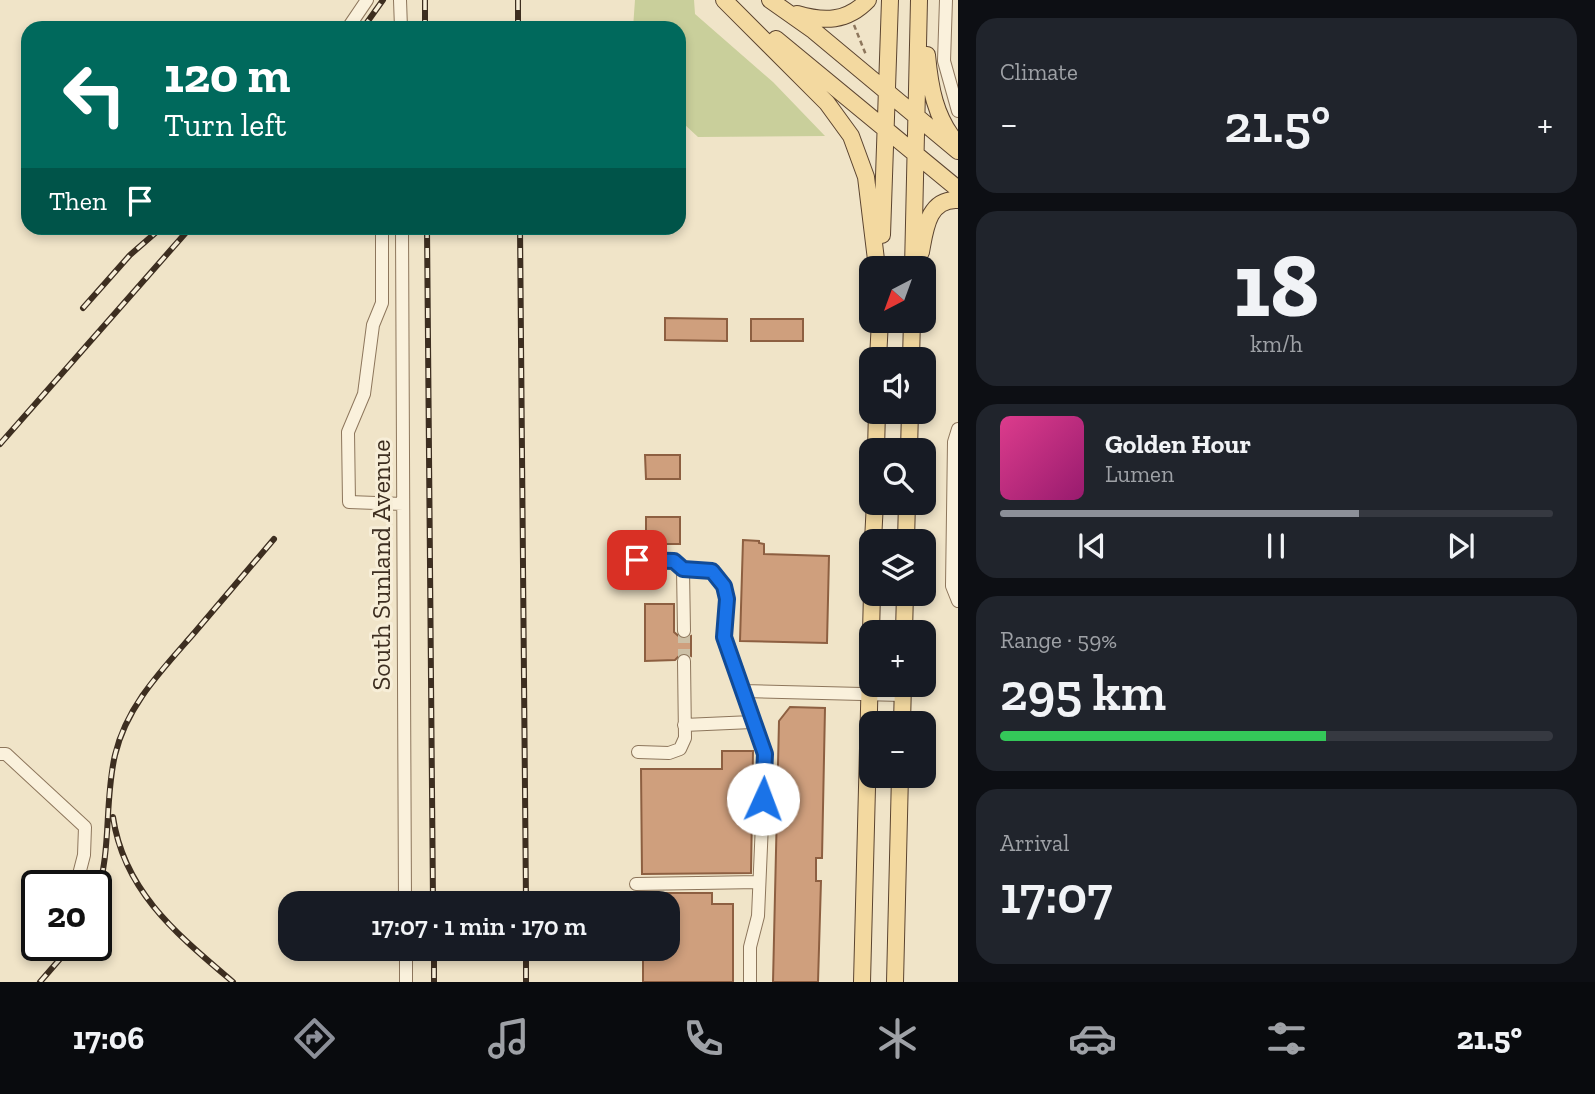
<!DOCTYPE html>
<html lang="en">
<head>
<meta charset="utf-8">
<style>
  body { margin:0; font-family:"Zilla Slab",serif; background:#20242c; color:#f1f3f6; height:100vh; display:flex; flex-direction:column; font-size:26px; white-space:nowrap }
  * { box-sizing:border-box; margin:0 }
  p { font-size:23px; color:#9ea1a6 }
  .icon { flex:none; width:38px; height:38px; fill:none; stroke:currentColor; stroke-width:2; stroke-linecap:round; stroke-linejoin:round }
  .map { position:relative; flex:1; overflow:hidden }
  .side { display:flex; flex-direction:column; gap:18px; padding:18px; background:#0d0f14; width:637px }
  .side>* { flex:none }
  .guide { position:absolute; left:21px; top:21px; width:665px; height:214px; border-radius:21px; box-shadow:0 4px 10px #0003; background:#00695c; color:#fff; overflow:hidden }
  .needle { width:46px; rotate:221deg }
  .controls { position:absolute; left:859px; top:256px; display:grid; gap:14px }
  .controls a { display:grid; place-items:center; width:77px; height:77px; border-radius:14px; background:#171b24; box-shadow:0 4px 10px #0003; font-size:35px }
  .speed { position:absolute; left:21px; top:870px; display:flex; gap:14px; font-size:35px; font-weight:700; text-align:center }
  .speed>* { display:grid; place-content:center; width:91px; height:91px; border-radius:50%; background:#171b24; box-shadow:0 4px 10px #0003; line-height:1 }
  .speed .limit { border:4px solid #111; border-radius:10px; background:#fff; color:#111 }
  .pin { position:absolute; display:grid; place-items:center; width:60px; height:60px; color:#fff; margin:-30px; border-radius:14px; box-shadow:0 4px 10px #0006 }
  .me { position:absolute; width:77px; margin:-38px; rotate:2deg; stroke-linejoin:round; filter:drop-shadow(0 0 5px #0008) }
  .turn { display:flex; align-items:center; gap:24px; height:147px; padding:0 28px; font-size:32px }
  .turn .icon { width:91px; height:91px; stroke-width:2.5 }
  .turn b { display:block; font-size:49px; line-height:60px }
  .then { display:flex; align-items:center; height:66px; padding:0 28px; background:#0003; gap:14px; font-size:26px }
  .big { font-size:52px; font-weight:600; line-height:1.1 }
  .side .widget { flex:1; display:flex; flex-direction:column; justify-content:center; gap:10px; min-width:0; padding:0 24px; border-radius:21px; background:#20242c }
  .side .dial { align-items:center; gap:0 }
  .dial b { font-size:91px; line-height:1 }
  .song { display:flex; align-items:center; gap:21px }
  .cover { width:84px; height:84px; border-radius:10px; background:linear-gradient(135deg,hsl(330 70% 55%),hsl(320 70% 35%)) }
  .played { height:7px; border-radius:4px; background:linear-gradient(90deg,#8c9099 65%,#363941 65%) }
  .keys { display:flex; justify-content:space-around; direction:ltr }
  .heat { display:flex; justify-content:space-between; align-items:center; font-size:38px; direction:ltr }
  .charge { height:10px; border-radius:5px; background:linear-gradient(90deg,#34c759 59%,#363941 0) }
  .trip { position:absolute; left:278px; top:891px; width:402px; height:70px; border-radius:21px; background:#171b24; box-shadow:0 4px 10px #0003; font-weight:600; line-height:70px; text-align:center }
  .menu { display:flex; height:112px; justify-content:space-around; align-items:center; background:#090b0e; color:#9ea1a6 }
  .menu .icon { width:49px; height:49px }
  .menu .on { color:#8c9099 }
  .menu b { font-size:32px; color:#f1f3f6 }
  main { display:flex; flex:1; min-height:0 }
  .map>svg:first-child { display:block }
  .green { fill:#c9cf9b }
  .building { fill:#cf9f7d; stroke:#8d5f41; stroke-width:2 }
  .lines { fill:none; stroke-linecap:round; stroke-linejoin:round }
  .minor-tunnel { stroke:#ccc0a6; stroke-width:12; stroke-dasharray:12 6; stroke-linecap:butt }
  .minor-casing { stroke:#8d765c; stroke-width:14 }
  .major-casing { stroke:#5b4430; stroke-width:18 }
  .path { stroke:#8d765c; stroke-width:2.5; stroke-dasharray:5 3.5; stroke-linecap:butt }
  .minor { stroke:#faf1dc; stroke-width:12 }
  .major { stroke:#f3d9a0; stroke-width:16 }
  .rail-casing { stroke:#3d2e20; stroke-width:6 }
  .rail { stroke:#f7eed8; stroke-width:3.5; stroke-dasharray:10; stroke-linecap:butt }
  .route-casing { stroke:#114b97; stroke-width:18 }
  .route { stroke:#1a73e8; stroke-width:12 }
  .labels { text-anchor:middle; dominant-baseline:central; stroke-width:6; stroke-linejoin:round; paint-order:stroke }
  .street-label { font-size:26px; fill:#3d2e20; stroke:#f7eed8 }
</style>
</head>
<body>
<main>
<div class="map">
<svg width="958" height="982" viewBox="0 0 958 982">
  <rect width="100%" height="100%" fill="#f0e4c8"/>
  <path class="green" d="M 635,0 L 694,0 L 695,14 L 773,82 L 825,136 L 698,137 L 684,124 L 679,128 L 679,28 L 633,28 Z"/>
  <path class="building" d="M 665,318 L 727,319 L 727,341 L 665,340 Z
    M 751,319 L 803,319 L 803,341 L 751,341 Z
    M 645,455 L 680,455 L 680,479 L 646,479 Z
    M 646,517 L 680,517 L 680,544 L 646,544 Z
    M 743,540 L 759,541 L 759,543 L 764,544 L 764,554 L 829,556 L 827,643 L 740,641 Z
    M 645,604 L 674,604 L 674,632 L 683,640 L 691,636 L 691,656 L 683,652 L 675,660 L 645,661 Z
    M 790,707 L 825,708 L 822,858 L 816,858 L 816,881 L 821,881 L 818,982 L 773,982 L 779,721 Z
    M 722,751 L 753,751 L 751,873 L 642,874 L 641,769 L 722,769 Z
    M 659,893 L 712,893 L 712,904 L 733,904 L 733,982 L 643,982 L 643,948 L 668,948 L 668,903 L 659,903 Z"/>
  <g class="lines">
    <path class="minor-tunnel" d="M 684,631 L 684,661"/>
    <g class="minor-casing">
      <path id="minor" d="M 400,0 L 401,28
        M 946,0 L 944,61 L 958,111
        M 348,28 L 367,0
        M 382,228 L 382,303 L 373,325 L 364,394 L 348,432 L 349,502 L 403,504
        M 402,228 L 405,903
        M 958,429 L 954,442 L 952,586 L 958,601
        M 637,560 L 674,561 L 683,569 L 684,631
        M 683,569 L 712,571 L 724,586 L 727,599 L 724,637 L 765,754 L 758,916 L 750,947 L 750,982
        M 742,691 L 902,695
        M 684,725 L 752,722
        M 638,752 L 669,753 L 680,749 L 685,738 L 684,661
        M 0,754 L 6,754 L 85,827 L 84,855 L 76,886
        M 636,884 L 759,882
        M 406,948 L 406,982"/>
    </g>
    <g class="major-casing">
      <path id="major" d="M 724,0 L 827,103 L 851,136 L 866,177 L 877,268
        M 770,0 L 814,31 L 958,151
        M 797,14 C 824,22 847,22 868,0
        M 776,39 L 958,189
        M 927,55 C 930,87 935,117 956,142
        M 882,235 L 890,0
        M 921,252 C 925,230 928,198 958,200
        M 913,268 L 919,0
        M 878,359 L 880,320
        M 911,359 L 912,320
        M 876,450 L 877,411
        M 909,450 L 910,411
        M 873,541 L 875,502
        M 906,541 L 907,502
        M 904,632 L 905,593
        M 902,723 L 903,684
        M 862,982 L 872,593
        M 895,982 L 900,775"/>
    </g>
    <path class="path" d="M 854,25 L 866,55"/>
    <use href="#minor" class="minor"/>
    <use href="#major" class="major"/>
    <g class="rail-casing">
      <path id="rail" d="M 425,0 L 425,28
        M 518,0 L 518,28
        M 363,28 L 383,0
        M 427,228 L 433,903
        M 520,228 L 526,903
        M 83,308 L 130,255 L 161,228
        M 0,444 L 190,228
        M 113,817 C 124,892 178,935 233,982
        M 96,897 C 112,852 104,802 115,755 C 127,705 162,670 195,632 C 221,601 248,570 274,539
        M 434,948 L 434,982
        M 526,948 L 526,982
        M 40,982 L 72,945"/>
    </g>
    <use href="#rail" class="rail"/>
  </g>
  <g class="lines">
    <g class="route-casing">
      <path id="route" d="M 637,560 L 674,561 L 683,569 L 712,571 L 724,586 L 727,599 L 724,637 L 765,754 L 763,799"/>
    </g>
    <use href="#route" class="route"/>
  </g>
  <g class="labels">
    <g class="street-label">
      <text transform="translate(381 565) rotate(-90)">South Sunland Avenue</text>
    </g>
  </g>
</svg>
<div class="controls">
<a><svg class="needle" viewBox="-14 -14 28 28"><path d="M0-13l5 13h-10z" fill="#e53935"/><path d="M0 13l5-13h-10z" fill="#9ea1a6"/></svg></a>
<a><svg class="icon" aria-label="sound" viewBox="0 0 24 24"><path d="M4 9h4l5-4v14l-5-4H4zM17 9q2 3 0 6"/></svg></a>
<a><svg class="icon" aria-label="search" viewBox="0 0 24 24"><circle cx="10" cy="10" r="6"/><path d="M15 15l6 6"/></svg></a>
<a><svg class="icon" aria-label="layers" viewBox="0 0 24 24"><path d="M12 4l9 5-9 5-9-5zM3 14l9 5 9-5"/></svg></a>
<a>+</a>
<a>−</a>
</div>
<div class="speed"><div class="limit">20</div></div>
<div class="pin" style="left:637px;top:560px;background:#d93025"><svg class="icon" aria-label="arrive" viewBox="0 0 24 24"><path d="M6 21V4h12l-3 4 3 4H6"/></svg></div>
<svg class="me" style="left:763px;top:799px" viewBox="-20 -20 40 40"><circle r="19" fill="#fff"/><path d="M0-13L10 11 0 6-10 11z" fill="#1a73e8"/></svg>
<div class="trip">17:07 · 1 min · 170 m</div>
<div class="guide">
<div class="turn"><svg class="icon" aria-label="left" viewBox="0 0 24 24"><path d="M17 20v-9H6M10 6l-5 5 5 5"/></svg><div><b>120 m</b>Turn left</div></div>
<div class="then">Then<svg class="icon" aria-label="arrive" viewBox="0 0 24 24"><path d="M6 21V4h12l-3 4 3 4H6"/></svg></div>
</div>
</div>
<section class="side">
<div class="widget"><p>Climate</p>
<div class="heat"><a>−</a><b class="big">21.5°</b><a>+</a></div>
</div>
<div class="widget dial"><b>18</b><p>km/h</p></div>
<div class="widget">
<div class="song"><i class="cover"></i><div><b>Golden Hour</b><p>Lumen</p></div></div>
<div class="played"></div>
<div class="keys"><svg class="icon" aria-label="previous" viewBox="0 0 24 24"><path d="M18 5L8 12l10 7zM5 5v14"/></svg><svg class="icon" aria-label="pause" viewBox="0 0 24 24"><path d="M8 5v14M16 5v14"/></svg><svg class="icon" aria-label="next" viewBox="0 0 24 24"><path d="M6 5l10 7-10 7zM19 5v14"/></svg></div>
</div>
<div class="widget"><p>Range · 59%</p><b class="big">295 km</b><div class="charge"></div></div>
<div class="widget"><p>Arrival</p><b class="big">17:07</b></div>
</section>
</main>
<nav class="menu">
<b>17:06</b>
<svg class="icon on" aria-label="directions" viewBox="0 0 24 24"><path d="M12 3l9 9-9 9-9-9zM9 14v-3h6M13 9l2 2-2 2"/></svg>
<svg class="icon" aria-label="music" viewBox="0 0 24 24"><path d="M9 18V5l10-2v13"/><circle cx="6" cy="18" r="3"/><circle cx="16" cy="16" r="3"/></svg>
<svg class="icon" aria-label="phone" viewBox="0 0 24 24"><path d="M5 4h4l2 5-3 2q2 4 5 5l2-3 5 2v4C11 20 4 13 5 4z"/></svg>
<svg class="icon" aria-label="climate" viewBox="0 0 24 24"><path d="M12 3v18M4 7l16 10M4 17L20 7"/></svg>
<svg class="icon" aria-label="car" viewBox="0 0 24 24"><path d="M5 17H2v-5l4-1 3-4h7l3 4 3 1v5h-3M9 17h6M6 11h13"/><circle cx="7" cy="17" r="2"/><circle cx="17" cy="17" r="2"/></svg>
<svg class="icon" aria-label="filters" viewBox="0 0 24 24"><path d="M4 7h16M4 17h16"/><circle cx="9" cy="7" r="2"/><circle cx="15" cy="17" r="2"/></svg>
<b>21.5°</b>
</nav>
</body>
</html>
